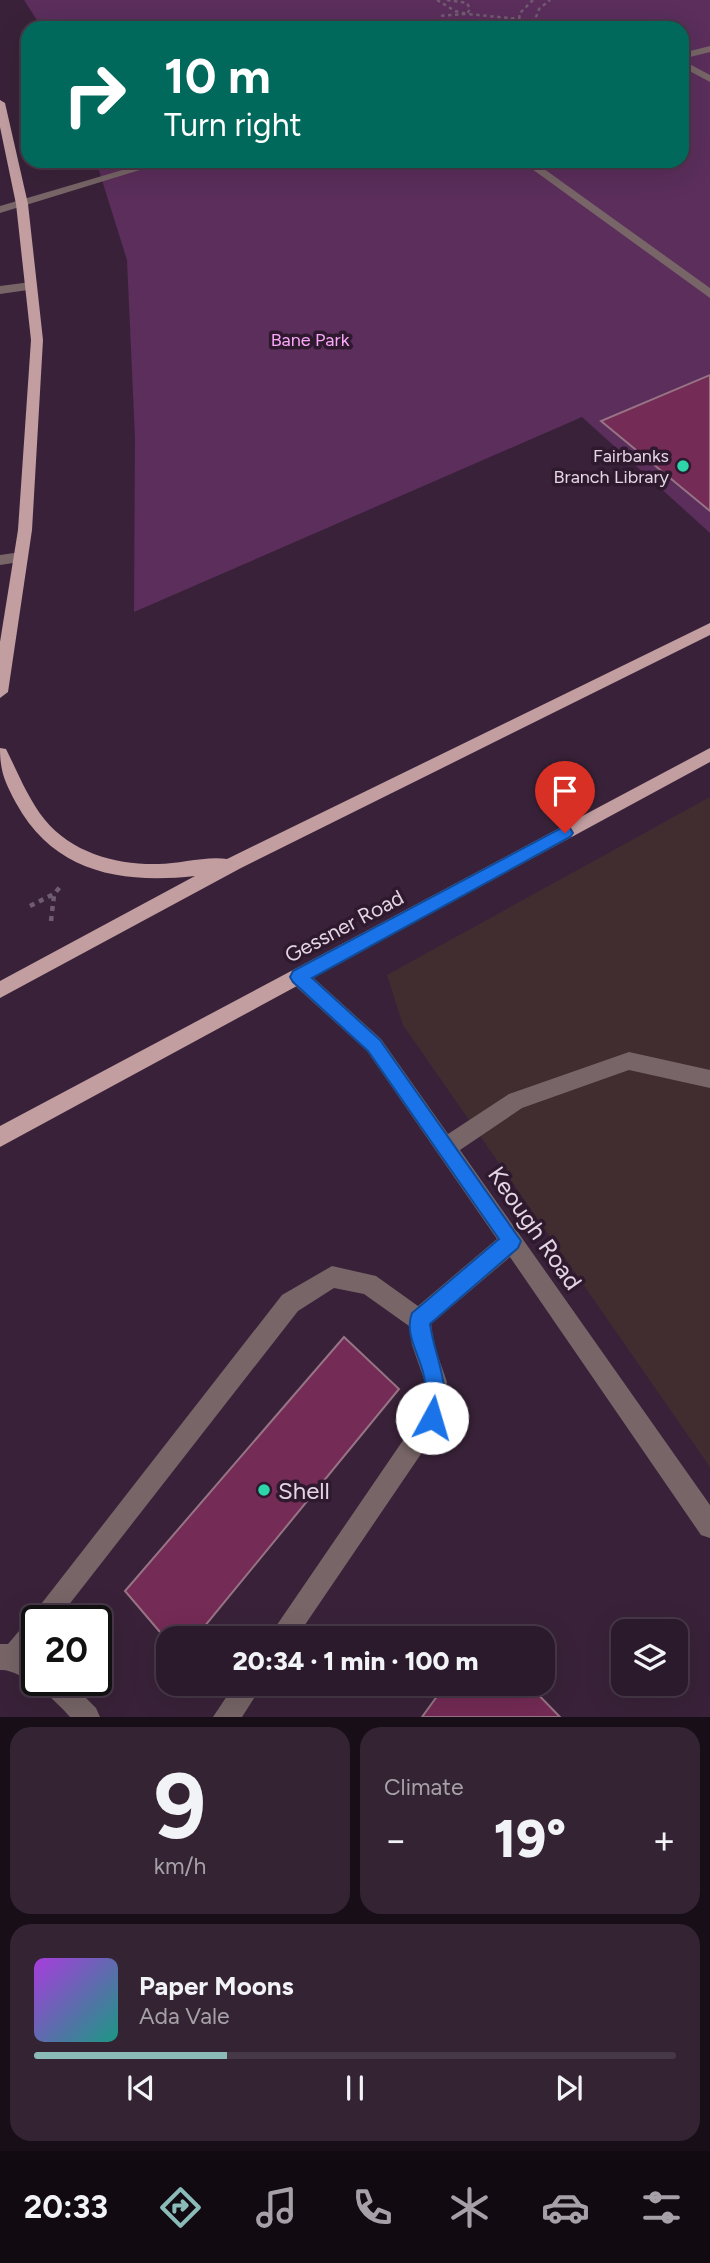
<!DOCTYPE html>
<html lang="en">
<head>
<meta charset="utf-8">
<style>
  body { margin:0; font-family:Figtree,sans-serif; background:#332333; color:#f1f3f6; height:100vh; display:flex; flex-direction:column; font-size:26px; white-space:nowrap }
  * { box-sizing:border-box; margin:0 }
  p { font-size:23px; color:#a6a1a9 }
  .icon { flex:none; width:38px; height:38px; fill:none; stroke:currentColor; stroke-width:2; stroke-linecap:round; stroke-linejoin:round }
  .map { position:relative; height:1717px; overflow:hidden }
  .details { display:flex; flex-direction:column; gap:10px; padding:10px; background:#180e18; flex:1 }
  .details>* { flex:none }
  .top-card { position:absolute; left:21px; top:21px; width:668px; height:147px; border-radius:21px; box-shadow:0 7px 28px #0002,0 0 0 2px #473847; background:#00695c; color:#fff; overflow:hidden }
  .buttons { position:absolute; left:611px; top:1619px; display:grid; gap:14px }
  .buttons a { display:grid; place-items:center; width:77px; height:77px; border-radius:14px; background:#2b1a2b; box-shadow:0 7px 28px #0002,0 0 0 2px #473847; font-size:35px }
  .speed { position:absolute; left:21px; top:1605px; display:flex; gap:14px; font-size:35px; font-weight:700; text-align:center }
  .speed>* { display:grid; place-content:center; width:91px; height:91px; border-radius:50%; background:#2b1a2b; box-shadow:0 7px 28px #0002,0 0 0 2px #473847; line-height:1 }
  .speed .limit { border:4px solid #111; border-radius:10px; background:#fff; color:#111 }
  .pin { position:absolute; display:grid; place-items:center; width:60px; height:60px; color:#fff; margin:-72px -30px; border-radius:50% 50% 50% 0; rotate:-45deg; box-shadow:0 0 7px #0007 }
  .pin .icon { rotate:45deg }
  .me { position:absolute; width:77px; margin:-38px; rotate:6deg; stroke-linejoin:round; filter:drop-shadow(0 0 5px #0008) }
  .turn { display:flex; align-items:center; gap:24px; height:147px; padding:0 28px; font-size:32px }
  .turn .icon { width:91px; height:91px; stroke-width:2.5 }
  .turn b { display:block; font-size:49px; line-height:60px }
  .big { font-size:52px; font-weight:800; line-height:1.1 }
  .details .tile { flex:1; display:flex; flex-direction:column; justify-content:center; gap:10px; min-width:0; padding:0 24px; border-radius:21px; background:#332333 }
  .details .dial { align-items:center; gap:0 }
  .dial b { font-size:91px; line-height:1 }
  .song { display:flex; align-items:center; gap:21px }
  .cover { width:84px; height:84px; border-radius:10px; background:linear-gradient(135deg,hsl(280 70% 55%),hsl(170 70% 35%)) }
  .played { height:7px; border-radius:4px; background:linear-gradient(90deg,#8bbbb9 30%,#473847 30%) }
  .keys { display:flex; justify-content:space-around; direction:ltr }
  .heat { display:flex; justify-content:space-between; align-items:center; font-size:38px; direction:ltr }
  .details .tiles { flex:1; display:grid; gap:10px; grid-template-columns:1fr 1fr }
  .tile:last-child { grid-column:span 2 }
  .trip { position:absolute; left:156px; top:1626px; width:399px; height:70px; border-radius:21px; background:#2b1a2b; box-shadow:0 7px 28px #0002,0 0 0 2px #473847; font-weight:800; line-height:70px; text-align:center }
  .dock { display:flex; height:112px; justify-content:space-around; align-items:center; background:#110a11; color:#a6a1a9 }
  .dock .icon { width:49px; height:49px }
  .dock .current { color:#8bbbb9 }
  .dock b { font-size:32px; color:#f1f3f6 }
  .map>svg:first-child { display:block }
  .industrial { fill:#412d30 }
  .green { fill:#5b2e5b }
  .building { fill:#742b55; stroke:#977485; stroke-width:2 }
  .lines { fill:none; stroke-linecap:round; stroke-linejoin:round }
  .path-far1 { stroke:#705c70; stroke-width:2.5; stroke-dasharray:3.5 3.5; stroke-linecap:butt }
  .path { stroke:#705c70; stroke-width:4.5; stroke-dasharray:5 5; stroke-linecap:butt }
  .minor { fill:#776567; fill-rule:evenodd }
  .major { fill:#c29ea1; fill-rule:evenodd }
  .route { fill:#1a73e8; stroke:#114b97; stroke-width:2 }
  .poi-dot { fill:#2ed4aa; stroke:#2e192e; stroke-width:2.5 }
  .labels { text-anchor:middle; dominant-baseline:central; stroke-width:7; stroke-linejoin:round; paint-order:stroke }
  .far-park-label { font-size:18px; fill:#faa7fa; stroke:#2e192e }
  .far-poi-label { font-size:18px; fill:#e3d5e3; stroke:#2e192e; text-anchor:end }
  .street-label { font-size:21px; fill:#e3d5e3; stroke:#2e192e }
  .near-street-label { font-size:24px; fill:#e3d5e3; stroke:#2e192e }
  .near-poi-label { font-size:24px; fill:#e3d5e3; stroke:#2e192e; text-anchor:start }
</style>
</head>
<body>
<div class="map">
<svg width="710" height="1717" viewBox="0 0 710 1717">
  <rect width="100%" height="100%" fill="#392239"/>
  <path class="industrial" d="M 710,797 L 710,1467 L 403,1025 L 387,975 Z"/>
  <path class="green" d="M 24,0 L 710,0 L 710,533 L 582,417 L 134,612 L 135,438 L 127,260 L 96,161 L 682,161 L 682,28 L 42,28 Z"/>
  <path class="building" d="M 710,375 L 710,511 L 601,421 Z
    M 344,1337 L 399,1389 L 195,1638 L 165,1638 L 125,1591 Z
    M 446,1684 L 528,1684 L 560,1717 L 422,1717 Z"/>
  <g class="lines">
    <path class="path-far1" d="M 437,0 L 455,11 L 467,14 L 438,16
      M 447,0 L 467,3 L 470,9 L 467,14 L 520,19
      M 533,0 L 519,14 L 520,21 L 533,25
      M 538,28 L 533,25 L 539,9 L 550,0"/>
    <path class="path" d="M 30,906 L 54,894 L 61,886
      M 51,921 L 54,895"/>
    <path class="minor" d="M 618,22 L 628,28 L 602,28 L 604,26 Z
      M 710,46 L 710,52 L 682,59 L 682,53 Z
      M 682,60 L 710,75 L 710,82 L 682,67 Z
      M 153,161 L 169,161 L 0,213 L 0,206 Z
      M 521,161 L 533,161 L 710,288 L 710,298 Z
      M 31,282 L 37,286 L 35,289 L 0,294 L 0,286 Z
      M 21,552 L 26,553 L 28,557 L 26,561 L 0,565 L 0,555 Z
      M 299,969 L 306,971 L 381,1039 L 448,1134 L 509,1094 L 629,1052 L 710,1070 L 710,1088 L 629,1070 L 522,1108 L 460,1150 L 710,1505 L 710,1538 L 701,1535 L 510,1257 L 431,1324 L 434,1345 L 447,1382 L 440,1426 L 296,1638 L 268,1638 L 421,1414 L 425,1382 L 412,1345 L 409,1326 L 364,1294 L 334,1288 L 298,1311 L 57,1620 L 37,1620 L 37,1647 L 32,1654 L 37,1657 L 37,1680 L 68,1680 L 96,1708 L 100,1717 L 70,1717 C 57,1701 20,1668 0,1670 L 0,1644 L 8,1644 L 31,1617 L 282,1295 L 332,1266 L 376,1276 L 418,1306 L 497,1239 L 367,1051 L 292,983 L 290,977 L 292,971 Z
      M 235,1684 L 263,1684 L 242,1717 L 213,1717 Z"/>
    <path class="major" d="M 0,100 L 5,103 L 28,204 L 43,340 L 32,530 L 8,692 L 0,698 L 0,642 L 18,530 L 31,340 L 16,204 L 0,127 Z
      M 710,623 L 710,635 L 241,868 L 0,998 L 0,981 L 195,876 C 122,884 54,873 16,803 C 5,782 0,772 0,748 L 6,749 C 18,773 28,799 45,820 C 72,853 117,865 158,864 C 180,864 205,856 227,859 Z
      M 710,748 L 710,762 L 0,1147 L 0,1126 Z"/>
  </g>
  <path class="route" d="M 565,826 L 570,828 L 573,833 L 570,837 L 312,978 L 380,1040 L 521,1241 L 518,1248 L 430,1324 C 435,1360 454,1389 439,1425 L 432,1429 L 424,1425 C 418,1411 427,1397 425,1382 C 423,1359 403,1336 412,1313 L 499,1239 L 368,1051 L 293,982 L 290,977 L 293,971 Z"/>
  <g class="poi-dot">
    <circle cx="683" cy="466" r="7"/>
    <circle cx="264" cy="1490" r="7"/>
  </g>
  <g class="labels">
    <g class="far-park-label">
      <text x="310" y="340">Bane Park</text>
    </g>
    <g class="far-poi-label">
      <text x="669" y="456">Fairbanks<tspan x="669" dy="21">Branch Library</tspan></text>
    </g>
    <g class="street-label">
      <text transform="translate(344 926) rotate(-28)">Gessner Road</text>
    </g>
    <g class="near-street-label">
      <text transform="translate(535 1228) rotate(55)">Keough Road</text>
    </g>
    <g class="near-poi-label">
      <text x="278" y="1490">Shell</text>
    </g>
  </g>
</svg>
<div class="buttons">
<a><svg class="icon" aria-label="layers" viewBox="0 0 24 24"><path d="M12 4l9 5-9 5-9-5zM3 14l9 5 9-5"/></svg></a>
</div>
<div class="speed"><div class="limit">20</div></div>
<div class="pin" style="left:565px;top:833px;background:#d93025"><svg class="icon" aria-label="arrive" viewBox="0 0 24 24"><path d="M6 21V4h12l-3 4 3 4H6"/></svg></div>
<svg class="me" style="left:432px;top:1418px" viewBox="-20 -20 40 40"><circle r="19" fill="#fff"/><path d="M0-13L10 11 0 6-10 11z" fill="#1a73e8"/></svg>
<div class="trip">20:34 · 1 min · 100 m</div>
<div class="top-card">
<div class="turn"><svg class="icon" aria-label="right" viewBox="0 0 24 24"><path d="M7 20v-9h11M14 6l5 5-5 5"/></svg><div><b>10 m</b>Turn right</div></div>
</div>
</div>
<section class="details">
<div class="tiles">
<div class="tile dial"><b>9</b><p>km/h</p></div>
<div class="tile"><p>Climate</p>
<div class="heat"><a>−</a><b class="big">19°</b><a>+</a></div>
</div>
<div class="tile">
<div class="song"><i class="cover"></i><div><b>Paper Moons</b><p>Ada Vale</p></div></div>
<div class="played"></div>
<div class="keys"><svg class="icon" aria-label="previous" viewBox="0 0 24 24"><path d="M18 5L8 12l10 7zM5 5v14"/></svg><svg class="icon" aria-label="pause" viewBox="0 0 24 24"><path d="M8 5v14M16 5v14"/></svg><svg class="icon" aria-label="next" viewBox="0 0 24 24"><path d="M6 5l10 7-10 7zM19 5v14"/></svg></div>
</div>
</div>
</section>
<nav class="dock">
<b>20:33</b>
<svg class="icon current" aria-label="directions" viewBox="0 0 24 24"><path d="M12 3l9 9-9 9-9-9zM9 14v-3h6M13 9l2 2-2 2"/></svg>
<svg class="icon" aria-label="music" viewBox="0 0 24 24"><path d="M9 18V5l10-2v13"/><circle cx="6" cy="18" r="3"/><circle cx="16" cy="16" r="3"/></svg>
<svg class="icon" aria-label="phone" viewBox="0 0 24 24"><path d="M5 4h4l2 5-3 2q2 4 5 5l2-3 5 2v4C11 20 4 13 5 4z"/></svg>
<svg class="icon" aria-label="climate" viewBox="0 0 24 24"><path d="M12 3v18M4 7l16 10M4 17L20 7"/></svg>
<svg class="icon" aria-label="car" viewBox="0 0 24 24"><path d="M5 17H2v-5l4-1 3-4h7l3 4 3 1v5h-3M9 17h6M6 11h13"/><circle cx="7" cy="17" r="2"/><circle cx="17" cy="17" r="2"/></svg>
<svg class="icon" aria-label="filters" viewBox="0 0 24 24"><path d="M4 7h16M4 17h16"/><circle cx="9" cy="7" r="2"/><circle cx="15" cy="17" r="2"/></svg>
</nav>
</body>
</html>
